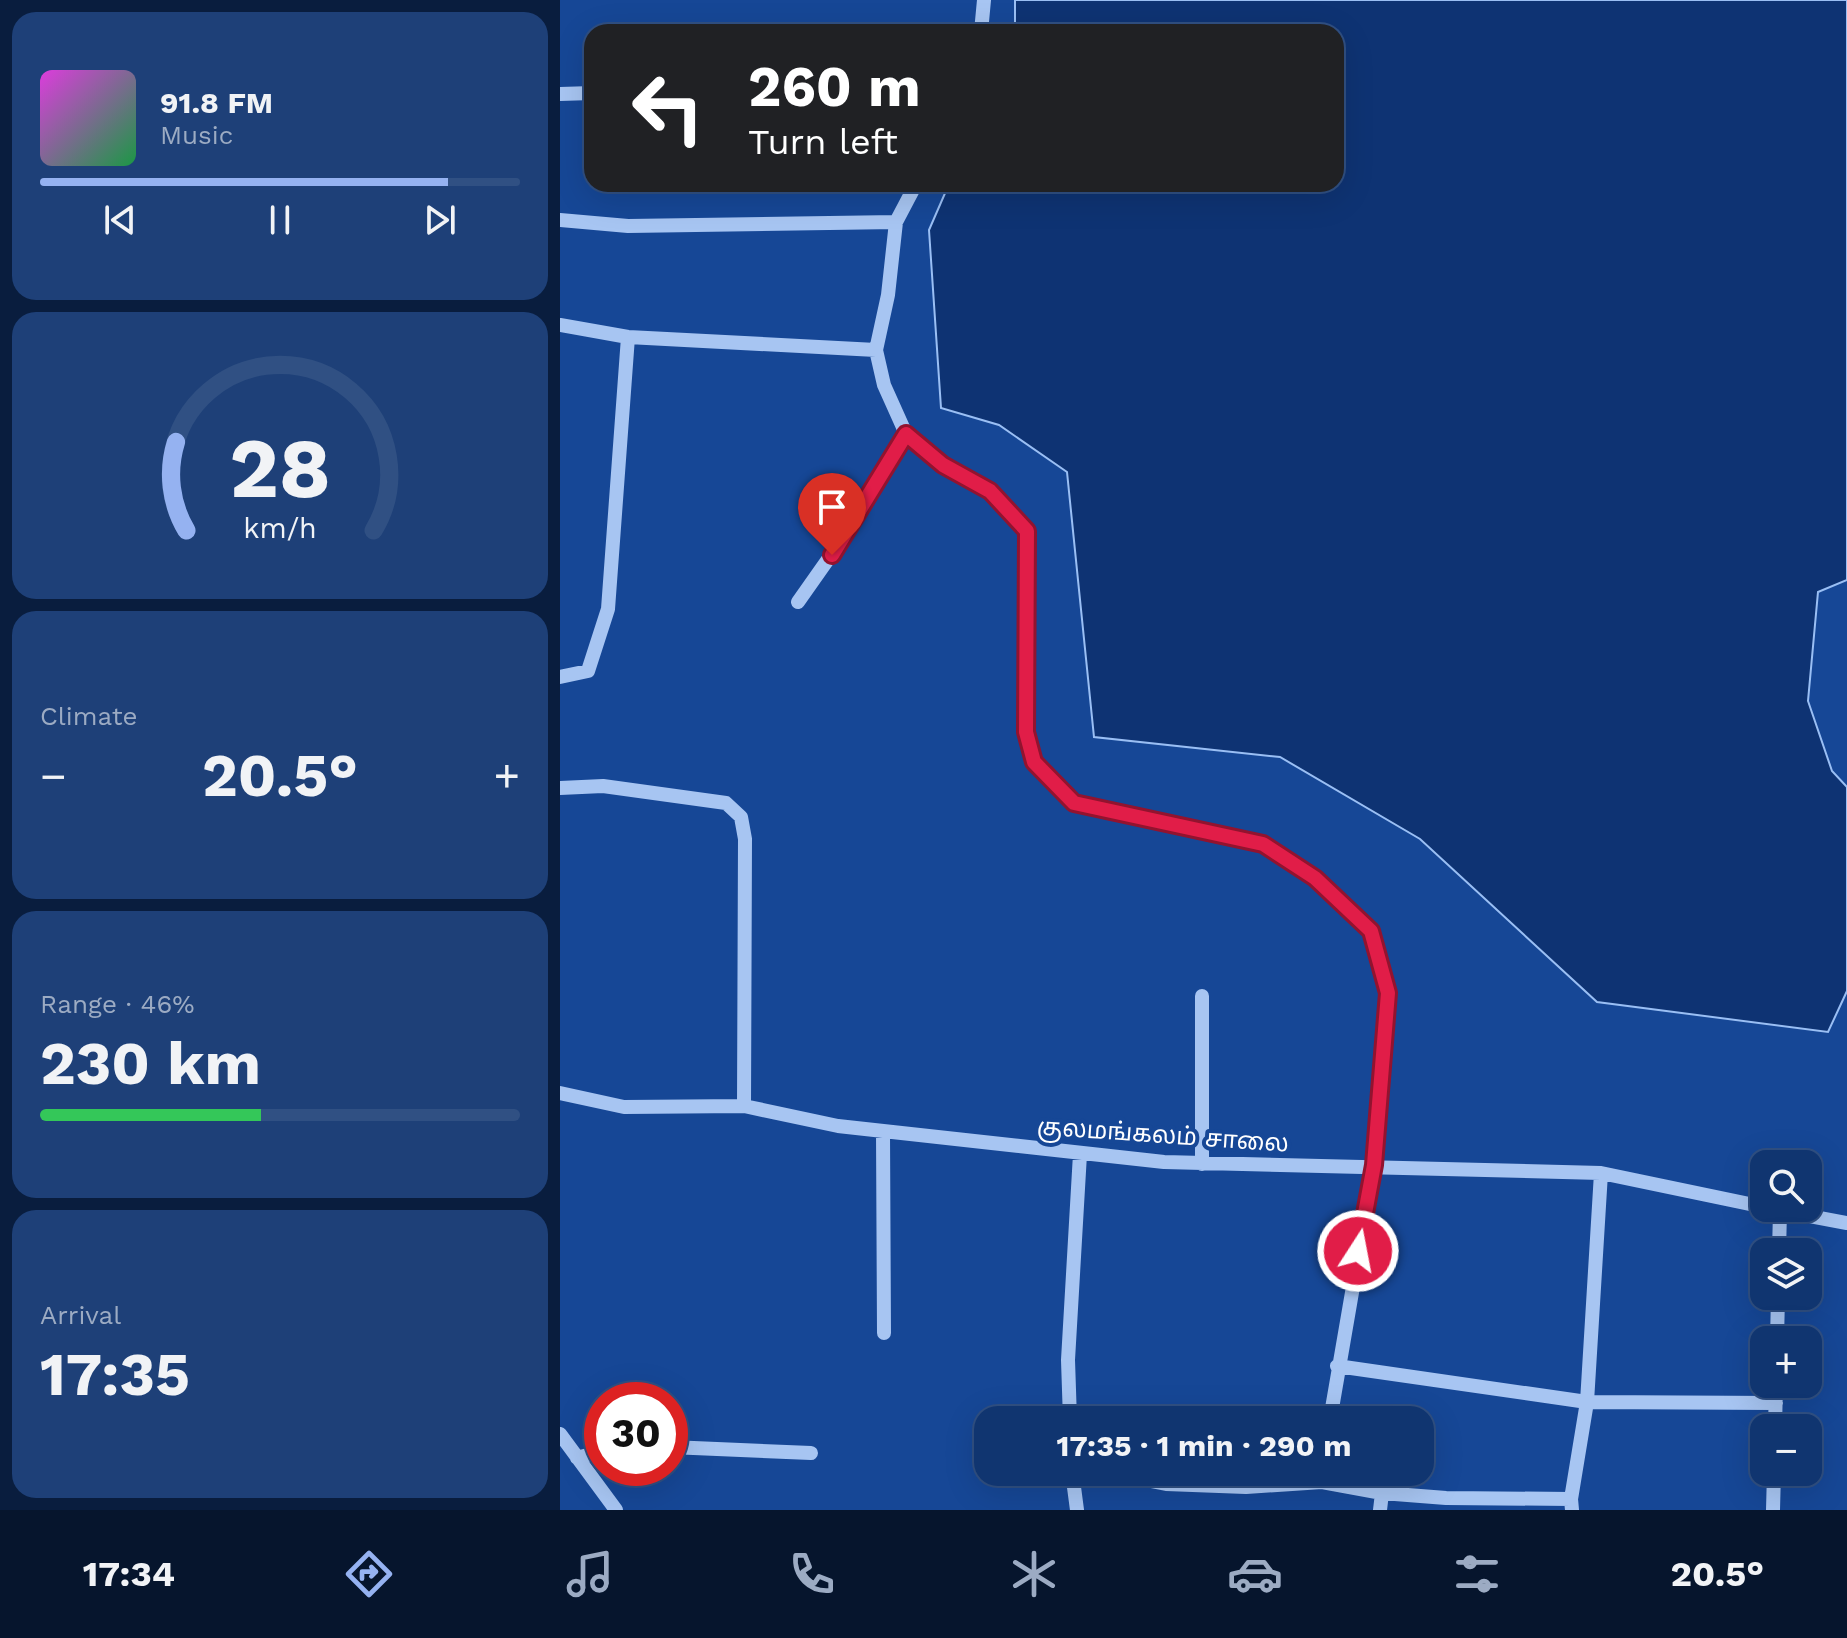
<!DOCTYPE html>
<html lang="en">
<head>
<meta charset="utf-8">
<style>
  body { margin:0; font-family:"Work Sans","Noto Sans Tamil",sans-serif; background:#1e4078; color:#f1f3f6; height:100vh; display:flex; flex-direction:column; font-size:30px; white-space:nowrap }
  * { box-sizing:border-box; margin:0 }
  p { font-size:26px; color:#9cabc3 }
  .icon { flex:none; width:44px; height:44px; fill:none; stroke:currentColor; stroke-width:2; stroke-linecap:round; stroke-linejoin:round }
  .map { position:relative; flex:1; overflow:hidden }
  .sheet { display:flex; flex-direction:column; gap:12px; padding:12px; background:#091d3e; width:560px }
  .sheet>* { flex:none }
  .banner { position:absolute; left:24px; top:24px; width:760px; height:168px; border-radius:24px; box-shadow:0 8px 32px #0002,0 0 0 2px #305083; background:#202124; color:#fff; overflow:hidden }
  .controls { position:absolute; left:1190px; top:1150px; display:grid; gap:16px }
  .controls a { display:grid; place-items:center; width:72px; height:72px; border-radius:16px; background:#103570; box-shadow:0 8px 32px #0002,0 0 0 2px #305083; font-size:40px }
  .speed { position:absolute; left:24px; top:1382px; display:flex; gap:16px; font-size:40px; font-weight:700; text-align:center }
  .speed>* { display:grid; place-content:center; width:104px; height:104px; border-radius:50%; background:#103570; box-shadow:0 8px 32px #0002,0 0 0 2px #305083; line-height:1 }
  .speed .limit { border:12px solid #d22; background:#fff; color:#111 }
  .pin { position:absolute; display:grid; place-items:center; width:68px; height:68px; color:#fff; margin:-82px -34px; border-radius:50% 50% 50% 0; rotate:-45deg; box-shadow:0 0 8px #0007 }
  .pin .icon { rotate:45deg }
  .me { position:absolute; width:88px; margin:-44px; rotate:11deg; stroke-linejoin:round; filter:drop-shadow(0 0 6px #0008) }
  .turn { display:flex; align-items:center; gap:28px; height:168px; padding:0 32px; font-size:36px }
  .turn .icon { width:104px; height:104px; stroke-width:2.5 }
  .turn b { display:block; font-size:56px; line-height:68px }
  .big { font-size:60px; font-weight:700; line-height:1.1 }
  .sheet .widget { flex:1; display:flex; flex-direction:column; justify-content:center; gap:12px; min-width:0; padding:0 28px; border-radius:24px; background:#1e4078 }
  .sheet .dial { align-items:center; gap:0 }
  .dial svg { height:208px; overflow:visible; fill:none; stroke:#305083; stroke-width:7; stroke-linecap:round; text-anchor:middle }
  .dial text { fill:#f1f3f6; stroke:none }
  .song { display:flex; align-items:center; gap:24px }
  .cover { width:96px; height:96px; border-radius:12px; background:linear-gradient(135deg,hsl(300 70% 55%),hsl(140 70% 35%)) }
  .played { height:8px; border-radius:4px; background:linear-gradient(90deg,#95b2f1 85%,#305083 85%) }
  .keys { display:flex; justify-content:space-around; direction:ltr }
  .heat { display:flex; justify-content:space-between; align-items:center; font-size:44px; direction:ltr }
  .charge { height:12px; border-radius:6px; background:linear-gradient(90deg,#34c759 46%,#305083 0) }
  .trip { position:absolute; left:414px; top:1406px; width:460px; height:80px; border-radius:24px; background:#103570; box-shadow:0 8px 32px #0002,0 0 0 2px #305083; font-weight:700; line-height:80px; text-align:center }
  .tab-bar { display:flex; height:128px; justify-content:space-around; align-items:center; background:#06152d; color:#9cabc3 }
  .tab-bar .icon { width:56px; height:56px }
  .tab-bar .active { color:#95b2f1 }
  .tab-bar b { font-size:36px; color:#f1f3f6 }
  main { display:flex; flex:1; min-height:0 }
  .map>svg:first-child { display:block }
  .water { fill:#0e3373; stroke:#9abff4; stroke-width:2 }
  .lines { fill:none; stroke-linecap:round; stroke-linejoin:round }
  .minor { stroke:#a7c5f2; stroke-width:14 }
  .route-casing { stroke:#92132f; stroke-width:20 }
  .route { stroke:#e11d48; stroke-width:14 }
  .labels { text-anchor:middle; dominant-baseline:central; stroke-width:8; stroke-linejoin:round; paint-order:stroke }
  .street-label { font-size:24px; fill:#fff; stroke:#164796 }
</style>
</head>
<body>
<main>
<section class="sheet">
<div class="widget">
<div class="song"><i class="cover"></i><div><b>91.8 FM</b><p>Music</p></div></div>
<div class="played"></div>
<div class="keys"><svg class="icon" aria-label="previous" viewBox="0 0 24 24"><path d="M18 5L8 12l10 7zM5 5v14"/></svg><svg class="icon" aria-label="pause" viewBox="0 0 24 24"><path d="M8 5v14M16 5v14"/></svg><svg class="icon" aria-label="next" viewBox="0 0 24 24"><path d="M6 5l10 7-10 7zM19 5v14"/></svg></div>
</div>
<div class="widget dial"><svg viewBox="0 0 100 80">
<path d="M14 69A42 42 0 1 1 86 69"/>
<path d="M14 69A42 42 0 0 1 10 35" stroke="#95b2f1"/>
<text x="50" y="56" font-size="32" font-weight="700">28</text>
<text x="50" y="72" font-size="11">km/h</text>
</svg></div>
<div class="widget"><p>Climate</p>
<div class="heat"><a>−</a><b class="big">20.5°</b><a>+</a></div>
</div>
<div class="widget"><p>Range · 46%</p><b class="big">230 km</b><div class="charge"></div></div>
<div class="widget"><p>Arrival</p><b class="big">17:35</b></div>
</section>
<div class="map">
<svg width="1287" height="1510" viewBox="0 0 1287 1510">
  <rect width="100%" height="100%" fill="#164796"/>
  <path class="water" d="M 455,0 L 1287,0 L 1287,580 L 1258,592 L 1248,701 L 1272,771 L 1287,787 L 1287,991 L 1268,1032 L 1037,1002 L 860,839 L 720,757 L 534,737 L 507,472 L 439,425 L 381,408 L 369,230 L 389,184 L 776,184 L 776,32 L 455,32 Z"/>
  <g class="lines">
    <path class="minor" d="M 421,32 L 424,0
      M 0,94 L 32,93
      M 356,184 L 336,222 L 328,295 L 316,350 L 324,385 L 346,434 L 383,465 L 430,491 L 467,531 L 466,732 L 474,762 L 514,803 L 703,844 L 755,878 L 811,931 L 828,993 L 824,1055 L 814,1165 L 770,1420
      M 0,220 L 68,226 L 336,222
      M 0,325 L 68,337 L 316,350
      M 238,602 L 288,531 L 346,434
      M 0,677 L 28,671 L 48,609 L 68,337
      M 0,788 L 43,786 L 166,803 L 181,817 L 185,839 L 184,1106
      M 642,996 L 642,1164
      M 0,1093 L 64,1107 L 184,1106 L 278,1126 L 604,1162 L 1041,1173 L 1204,1207
      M 323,1132 L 324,1333
      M 1041,1173 L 1027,1402 L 1216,1403
      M 1207,1208 L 1287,1223
      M 1219,1252 L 1220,1211
      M 1217,1340 L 1218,1296
      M 777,1366 L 1027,1402 L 1011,1499
      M 510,1420 L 508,1360 L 520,1154
      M 1215,1428 L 1216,1384
      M 0,1434 L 56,1510
      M 110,1447 L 251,1453
      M 17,1458 L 42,1451
      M 512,1472 L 517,1510
      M 545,1472 L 606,1484 L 686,1487 L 762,1482 L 822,1493 L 886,1498 L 1011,1499 L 1012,1510
      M 820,1510 L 822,1493
      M 1213,1510 L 1214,1472"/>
  </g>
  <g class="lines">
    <g class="route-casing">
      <path id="route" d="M 272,555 L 346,434 L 383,465 L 430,491 L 467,531 L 466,732 L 474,762 L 514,803 L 703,844 L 755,878 L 811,931 L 828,993 L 814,1165 L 798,1251"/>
    </g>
    <use href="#route" class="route"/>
  </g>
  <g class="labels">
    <g class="street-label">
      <text transform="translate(603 1135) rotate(4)">குலமங்கலம் சாலை</text>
    </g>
  </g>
</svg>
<div class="controls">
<a><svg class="icon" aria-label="search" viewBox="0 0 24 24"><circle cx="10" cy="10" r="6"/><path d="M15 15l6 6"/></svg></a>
<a><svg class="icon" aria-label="layers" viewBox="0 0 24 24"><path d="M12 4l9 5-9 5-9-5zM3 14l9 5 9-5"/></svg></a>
<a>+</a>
<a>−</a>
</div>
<div class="speed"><div class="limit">30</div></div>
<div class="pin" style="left:272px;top:555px;background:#d93025"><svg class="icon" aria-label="arrive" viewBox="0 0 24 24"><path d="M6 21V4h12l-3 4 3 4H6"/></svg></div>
<svg class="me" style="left:798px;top:1251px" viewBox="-20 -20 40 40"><circle r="17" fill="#e11d48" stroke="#fff" stroke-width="3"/><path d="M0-11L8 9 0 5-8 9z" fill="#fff"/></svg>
<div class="trip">17:35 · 1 min · 290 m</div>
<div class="banner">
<div class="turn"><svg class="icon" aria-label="left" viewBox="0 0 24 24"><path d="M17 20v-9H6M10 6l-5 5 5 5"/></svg><div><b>260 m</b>Turn left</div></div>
</div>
</div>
</main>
<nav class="tab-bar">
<b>17:34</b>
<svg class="icon active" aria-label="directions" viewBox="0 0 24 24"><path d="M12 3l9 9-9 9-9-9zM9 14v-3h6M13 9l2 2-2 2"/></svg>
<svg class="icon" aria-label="music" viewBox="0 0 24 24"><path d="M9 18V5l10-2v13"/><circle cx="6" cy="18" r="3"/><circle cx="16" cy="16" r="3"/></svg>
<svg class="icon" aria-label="phone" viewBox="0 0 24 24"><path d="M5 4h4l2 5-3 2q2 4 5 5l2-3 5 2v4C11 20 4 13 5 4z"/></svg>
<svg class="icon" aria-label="climate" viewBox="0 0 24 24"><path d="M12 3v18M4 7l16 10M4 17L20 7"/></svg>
<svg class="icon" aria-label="car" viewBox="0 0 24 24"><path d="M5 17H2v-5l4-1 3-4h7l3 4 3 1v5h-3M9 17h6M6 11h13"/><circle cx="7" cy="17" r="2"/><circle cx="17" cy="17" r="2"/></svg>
<svg class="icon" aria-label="filters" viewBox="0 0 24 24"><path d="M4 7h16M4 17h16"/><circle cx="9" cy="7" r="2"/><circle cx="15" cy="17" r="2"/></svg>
<b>20.5°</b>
</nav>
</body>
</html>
